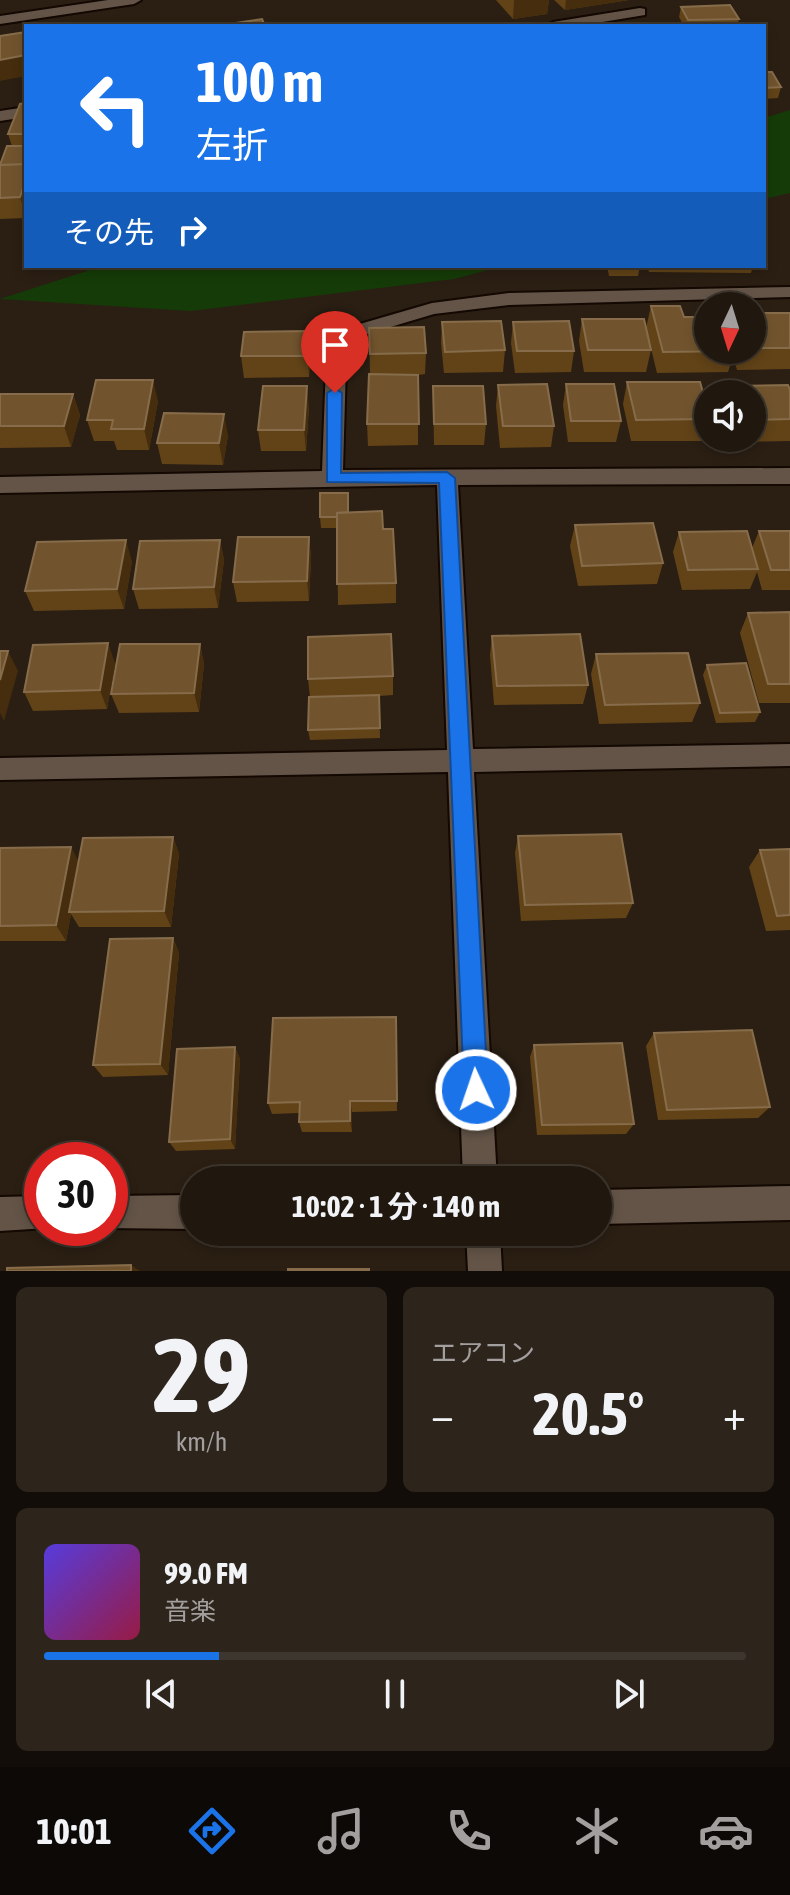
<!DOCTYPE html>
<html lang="ja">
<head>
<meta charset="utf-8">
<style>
  body { margin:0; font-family:"Asap Condensed","Noto Sans JP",sans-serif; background:#2d241c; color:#f1f3f6; height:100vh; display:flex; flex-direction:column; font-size:30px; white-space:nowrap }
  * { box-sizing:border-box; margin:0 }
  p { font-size:26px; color:#a29f9e }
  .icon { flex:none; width:44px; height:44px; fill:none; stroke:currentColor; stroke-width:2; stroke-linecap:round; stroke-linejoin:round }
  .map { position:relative; height:1271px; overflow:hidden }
  .panel { display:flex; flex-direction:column; gap:16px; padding:16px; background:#120d08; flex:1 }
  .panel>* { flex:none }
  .top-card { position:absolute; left:24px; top:24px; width:742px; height:244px; border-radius:0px; box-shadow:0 4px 12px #0003,0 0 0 2px #3d362e; background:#1a73e8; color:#fff; overflow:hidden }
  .needle { width:52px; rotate:184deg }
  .tools { position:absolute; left:694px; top:292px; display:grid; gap:16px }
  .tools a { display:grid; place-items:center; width:72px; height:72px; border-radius:50%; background:#20170e; box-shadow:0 4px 12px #0003,0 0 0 2px #3d362e; font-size:40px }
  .speed { position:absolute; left:24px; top:1142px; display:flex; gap:16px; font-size:40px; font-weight:700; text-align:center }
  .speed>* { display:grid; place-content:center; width:104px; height:104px; border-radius:50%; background:#20170e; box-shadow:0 4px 12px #0003,0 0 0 2px #3d362e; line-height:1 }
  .speed .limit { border:12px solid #d22; background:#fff; color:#111 }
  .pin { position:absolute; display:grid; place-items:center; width:68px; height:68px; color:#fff; margin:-82px -34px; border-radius:50% 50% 50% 0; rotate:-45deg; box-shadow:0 0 8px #0007 }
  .pin .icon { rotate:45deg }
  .me { position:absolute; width:88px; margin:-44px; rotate:357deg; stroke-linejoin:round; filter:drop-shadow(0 0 6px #0008) }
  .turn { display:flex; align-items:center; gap:28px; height:168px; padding:0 40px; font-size:36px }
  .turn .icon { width:104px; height:104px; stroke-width:2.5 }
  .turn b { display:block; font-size:56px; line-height:68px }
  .then { display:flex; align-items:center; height:76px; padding:0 40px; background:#0003; gap:16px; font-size:30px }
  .big { font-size:60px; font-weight:700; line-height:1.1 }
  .panel .widget { flex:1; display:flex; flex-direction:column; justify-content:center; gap:12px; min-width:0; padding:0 28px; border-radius:12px; background:#2d241c }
  .panel .dial { align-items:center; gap:0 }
  .dial b { font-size:104px; line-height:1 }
  .song { display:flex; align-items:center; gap:24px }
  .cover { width:96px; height:96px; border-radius:12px; background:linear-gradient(135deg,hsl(250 70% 55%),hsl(340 70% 35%)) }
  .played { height:8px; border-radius:4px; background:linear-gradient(90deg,#1a73e8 25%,#3d362e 25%) }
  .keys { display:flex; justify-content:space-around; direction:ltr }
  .heat { display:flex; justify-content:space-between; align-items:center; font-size:44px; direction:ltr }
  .panel .tiles { flex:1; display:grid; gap:16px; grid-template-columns:1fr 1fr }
  .widget:last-child { grid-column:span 2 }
  .trip { position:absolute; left:180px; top:1166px; width:432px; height:80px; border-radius:40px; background:#20170e; box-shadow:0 4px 12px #0003,0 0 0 2px #3d362e; font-weight:700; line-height:80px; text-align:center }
  .tab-bar { display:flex; height:128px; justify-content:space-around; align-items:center; background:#0d0906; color:#a29f9e }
  .tab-bar .icon { width:56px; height:56px }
  .tab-bar .on { color:#1a73e8 }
  .tab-bar b { font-size:36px; color:#f1f3f6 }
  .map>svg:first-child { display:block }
  .green { fill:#153c08 }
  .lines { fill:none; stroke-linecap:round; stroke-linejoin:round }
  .service-casing { stroke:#130802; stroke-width:4 }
  .minor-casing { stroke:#130802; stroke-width:4 }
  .service { fill:#635447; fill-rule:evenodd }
  .minor { fill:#635447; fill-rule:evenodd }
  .wall { fill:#624318 }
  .shaded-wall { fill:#452d0d }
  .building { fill:#71542e; stroke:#866c4a; stroke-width:2 }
  .route { fill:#1a73e8; stroke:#114b97; stroke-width:2 }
</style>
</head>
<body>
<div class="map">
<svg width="790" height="1271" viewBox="0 0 790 1271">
  <rect width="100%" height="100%" fill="#2b1f13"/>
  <path class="green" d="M 790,110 L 790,193 L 764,199 L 764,118 Z
    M 114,266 L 503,266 L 454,279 L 191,311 L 0,299 L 90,270 Z"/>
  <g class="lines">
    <g class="service-casing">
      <path id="service" d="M 108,0 L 141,0 L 134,4 L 0,24 L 0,16 Z"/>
    </g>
    <g class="minor-casing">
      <path id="minor" d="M 640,8 L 645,9 L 645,15 L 578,26 L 546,26 L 553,22 Z
        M 26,107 L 26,117 L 0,121 L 0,111 Z
        M 790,287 L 790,297 L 509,305 L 434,314 L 367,334 L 346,364 L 343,470 L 790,468 L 790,484 L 458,485 L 473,749 L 790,744 L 790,766 L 474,772 L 497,1180 L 463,1180 L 448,772 L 0,780 L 0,758 L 447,750 L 437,485 L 0,493 L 0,477 L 322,471 L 326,364 L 353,326 L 432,303 L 509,293 Z
        M 790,1186 L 790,1220 L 598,1224 L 598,1190 Z
        M 194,1195 L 194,1229 L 105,1228 L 110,1228 L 110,1196 Z
        M 42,1196 L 42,1228 L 47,1228 L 0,1231 L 0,1197 Z
        M 466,1232 L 500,1232 L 502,1271 L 468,1271 Z"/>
    </g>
    <use href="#service" class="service"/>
    <use href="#minor" class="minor"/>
  </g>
  <path class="wall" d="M 496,0 L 549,0 L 547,14 L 513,19 Z
    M 554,0 L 629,0 L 565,10 Z
    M 681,7 L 739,19 L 737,26 L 684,26 L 679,17 Z
    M 764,72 L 781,87 L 778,98 L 764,99 Z
    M 26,103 L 26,218 L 0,219 L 0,164 L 12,146 L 8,134 Z
    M 607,266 L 640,266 L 638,276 L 609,276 Z
    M 647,266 L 753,266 L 751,273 L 649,272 Z
    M 651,306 L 684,317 L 708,350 L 752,350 L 752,313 L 790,313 L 790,369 L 737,370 L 733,356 L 728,372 L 657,373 L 646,328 Z
    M 582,319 L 651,350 L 646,372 L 584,372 L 579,341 Z
    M 442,322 L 505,350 L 503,372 L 444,373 L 441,343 Z
    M 513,322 L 574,351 L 571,372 L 515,373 L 511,343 Z
    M 369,328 L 426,353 L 425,374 L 418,375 L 418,445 L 368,446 L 367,424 L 370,374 Z
    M 311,353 L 309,377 L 244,378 L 241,356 Z
    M 627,382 L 708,410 L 708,428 L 704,441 L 631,441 L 623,404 Z
    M 566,384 L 621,421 L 616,442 L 568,442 L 563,405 Z
    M 498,385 L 554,426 L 551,447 L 500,448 L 496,406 Z
    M 433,386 L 486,424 L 484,445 L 434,445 Z
    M 733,386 L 790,390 L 790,441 L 737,442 L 736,438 L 752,438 L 752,394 L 731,394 Z
    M 0,394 L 73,394 L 80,415 L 71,447 L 0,448 Z
    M 158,401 L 149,450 L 117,450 L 114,441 L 94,441 L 87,420 Z
    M 309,407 L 306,451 L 261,451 L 258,430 Z
    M 228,435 L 223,465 L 162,464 L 157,443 Z
    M 348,512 L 383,529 L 396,583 L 396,603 L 338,605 L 337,528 L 321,528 L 320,517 Z
    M 575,525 L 663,563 L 657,584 L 578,586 L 570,546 Z
    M 759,531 L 790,531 L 790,590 L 762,590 L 757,572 L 750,589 L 682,590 L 673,552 L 679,532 L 752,548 Z
    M 309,537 L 311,558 L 309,601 L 237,602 L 233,582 Z
    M 220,540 L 224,560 L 218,608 L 139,609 L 133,589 Z
    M 132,561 L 124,609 L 34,611 L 25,591 Z
    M 790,612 L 790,703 L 759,703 L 740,633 L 748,613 Z
    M 492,636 L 588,685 L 583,704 L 494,705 L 490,655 Z
    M 200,644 L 204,664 L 199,712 L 119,713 L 111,694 Z
    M 596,654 L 700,703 L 692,722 L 599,724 L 591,674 Z
    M 115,663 L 107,709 L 33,711 L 24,692 Z
    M 707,665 L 760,712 L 755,722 L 716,723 L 703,675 Z
    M 393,676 L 393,695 L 379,696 L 380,738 L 310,740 L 308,730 L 310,697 L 308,679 Z
    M 518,836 L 633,903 L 626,918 L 521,921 L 515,853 Z
    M 173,837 L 179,854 L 171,927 L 79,927 L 71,914 L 66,941 L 0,941 L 0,848 L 79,862 Z
    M 790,849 L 790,930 L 766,931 L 749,867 L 760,850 Z
    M 173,938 L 179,953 L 168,1075 L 103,1077 L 93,1065 Z
    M 396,1017 L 397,1111 L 352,1112 L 352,1132 L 302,1132 L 299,1122 L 299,1113 L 272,1114 L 268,1103 Z
    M 654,1033 L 770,1107 L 758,1118 L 658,1120 L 646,1046 Z
    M 534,1045 L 634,1124 L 626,1134 L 537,1135 L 530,1057 Z
    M 235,1047 L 240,1059 L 235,1149 L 176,1151 L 169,1142 Z"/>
  <path class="shaded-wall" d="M 514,0 L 549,0 L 547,14 L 513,19 Z
    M 566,0 L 629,0 L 565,10 Z
    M 26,55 L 26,76 L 0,81 L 0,60 Z
    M 26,179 L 26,218 L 20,197 Z
    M 309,331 L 311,353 L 309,377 L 308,356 Z
    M 153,380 L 158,401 L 149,450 L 144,429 Z
    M 307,386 L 309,407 L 306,451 L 304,430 Z
    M 73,394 L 80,415 L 71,447 L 64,426 Z
    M 224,414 L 228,435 L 223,465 L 219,443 Z
    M 309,537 L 311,558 L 309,601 L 307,581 Z
    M 126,540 L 132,561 L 124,609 L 117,589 Z
    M 220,540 L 224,560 L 218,608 L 214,587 Z
    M 108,643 L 115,663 L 107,709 L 100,690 Z
    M 200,644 L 204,664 L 199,712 L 194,693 Z
    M 8,651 L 18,671 L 4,721 L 0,713 L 0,680 Z
    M 173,837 L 179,854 L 171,927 L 164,911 Z
    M 71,847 L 80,864 L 69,912 L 71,914 L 66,941 L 56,925 Z
    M 173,938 L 179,953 L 168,1075 L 160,1064 Z
    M 235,1047 L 240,1059 L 235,1149 L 230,1139 Z
    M 350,1101 L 352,1112 L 352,1132 L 350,1121 Z
    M 131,1265 L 140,1271 L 131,1271 Z"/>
  <path class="building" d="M 730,5 L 739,19 L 688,20 L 681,7 Z
    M 262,19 L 265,26 L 215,26 Z
    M 26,32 L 26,55 L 0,60 L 0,36 Z
    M 764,72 L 772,72 L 781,87 L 764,88 Z
    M 26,103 L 26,134 L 8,134 L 20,104 Z
    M 7,146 L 26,146 L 26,164 L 0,165 Z
    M 26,164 L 26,179 L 20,197 L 0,198 L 0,165 Z
    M 651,306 L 680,306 L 684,317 L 708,317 L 708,350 L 734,351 L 663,352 Z
    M 752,313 L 790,313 L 790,348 L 752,348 Z
    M 582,319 L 644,319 L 651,350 L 588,350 Z
    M 501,321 L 505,350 L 445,352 L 442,322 Z
    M 569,321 L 574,351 L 517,351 L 513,322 Z
    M 424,327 L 426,353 L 370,354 L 369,328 Z
    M 309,331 L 308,356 L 241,356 L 244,332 Z
    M 369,374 L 418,375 L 419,424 L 367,424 Z
    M 96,380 L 153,380 L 144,429 L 111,429 L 113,420 L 87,420 Z
    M 627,382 L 700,382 L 708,410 L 708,419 L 636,420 Z
    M 547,384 L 554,426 L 503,426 L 498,385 Z
    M 566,384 L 614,384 L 621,421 L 571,421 Z
    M 788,385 L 790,390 L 790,419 L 752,420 L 752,394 L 736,394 L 733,386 Z
    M 263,386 L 307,386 L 304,430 L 258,430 Z
    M 433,386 L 483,386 L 486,424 L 434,424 Z
    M 0,394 L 73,394 L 64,426 L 0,426 Z
    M 164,413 L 224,414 L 219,443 L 157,443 Z
    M 320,493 L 348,493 L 348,512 L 337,513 L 337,517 L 320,517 Z
    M 382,511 L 383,529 L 393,529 L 396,583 L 337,584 L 337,513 Z
    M 653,523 L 663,563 L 582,566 L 575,525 Z
    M 747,531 L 758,569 L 688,570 L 679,532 Z
    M 759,531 L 790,531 L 790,570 L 771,570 Z
    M 238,537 L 309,537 L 307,581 L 233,582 Z
    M 126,540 L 117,589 L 25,591 L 37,542 Z
    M 220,540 L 214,587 L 133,589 L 140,541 Z
    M 790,612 L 790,684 L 768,684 L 748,613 Z
    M 391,634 L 393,676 L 308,679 L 308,637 Z
    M 580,634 L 588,685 L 497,686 L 492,636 Z
    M 108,643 L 100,690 L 24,692 L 33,645 Z
    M 120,644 L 200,644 L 194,693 L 111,694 Z
    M 0,651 L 8,651 L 0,680 Z
    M 688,653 L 700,703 L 605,705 L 596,654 Z
    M 746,663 L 760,712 L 720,713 L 707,665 Z
    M 379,695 L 380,728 L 308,730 L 309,697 Z
    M 621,834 L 633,903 L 525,905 L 518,836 Z
    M 173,837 L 164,911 L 69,912 L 83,838 Z
    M 71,847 L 56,925 L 0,926 L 0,848 Z
    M 790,849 L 790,915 L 777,916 L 760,850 Z
    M 173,938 L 160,1064 L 93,1065 L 110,939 Z
    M 396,1017 L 397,1101 L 350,1101 L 350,1121 L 299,1122 L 300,1102 L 268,1103 L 273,1018 Z
    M 752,1030 L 770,1107 L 667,1110 L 654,1033 Z
    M 622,1043 L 634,1124 L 542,1125 L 534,1045 Z
    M 235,1047 L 230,1139 L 169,1142 L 177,1049 Z
    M 131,1265 L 131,1271 L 7,1271 L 7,1268 Z
    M 288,1269 L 369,1269 L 369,1271 L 288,1271 Z"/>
  <path class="route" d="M 335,388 L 342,393 L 341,473 L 447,472 L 455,478 L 488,1090 L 484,1099 L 476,1102 L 467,1099 L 464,1090 L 439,483 L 327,482 L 327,393 Z"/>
</svg>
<div class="tools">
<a><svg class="needle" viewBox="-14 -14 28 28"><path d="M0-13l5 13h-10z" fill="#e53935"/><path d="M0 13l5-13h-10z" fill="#a29f9e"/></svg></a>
<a><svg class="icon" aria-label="sound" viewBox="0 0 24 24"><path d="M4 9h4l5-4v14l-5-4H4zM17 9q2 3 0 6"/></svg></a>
</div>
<div class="speed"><div class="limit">30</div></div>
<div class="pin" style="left:335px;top:393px;background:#d93025"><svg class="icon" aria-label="arrive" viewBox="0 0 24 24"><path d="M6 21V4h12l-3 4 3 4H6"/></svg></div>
<svg class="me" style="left:476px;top:1090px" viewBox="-20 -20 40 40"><circle r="17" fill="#1a73e8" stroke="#fff" stroke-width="3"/><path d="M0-11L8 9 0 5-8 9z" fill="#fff"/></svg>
<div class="trip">10:02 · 1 分 · 140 m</div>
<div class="top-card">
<div class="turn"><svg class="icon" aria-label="left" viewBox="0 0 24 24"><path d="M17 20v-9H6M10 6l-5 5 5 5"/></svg><div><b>100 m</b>左折</div></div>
<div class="then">その先<svg class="icon" aria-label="right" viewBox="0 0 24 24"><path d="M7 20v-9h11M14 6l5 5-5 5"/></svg></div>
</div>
</div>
<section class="panel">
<div class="tiles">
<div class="widget dial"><b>29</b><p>km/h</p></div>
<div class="widget"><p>エアコン</p>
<div class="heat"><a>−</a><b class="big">20.5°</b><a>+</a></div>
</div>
<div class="widget">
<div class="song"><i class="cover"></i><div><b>99.0 FM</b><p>音楽</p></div></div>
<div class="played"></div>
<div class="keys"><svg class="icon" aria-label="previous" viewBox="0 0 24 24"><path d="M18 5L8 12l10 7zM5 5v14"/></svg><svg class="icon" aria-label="pause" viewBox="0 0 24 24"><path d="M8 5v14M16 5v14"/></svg><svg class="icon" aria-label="next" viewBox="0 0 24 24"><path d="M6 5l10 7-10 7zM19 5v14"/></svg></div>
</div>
</div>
</section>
<nav class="tab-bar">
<b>10:01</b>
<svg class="icon on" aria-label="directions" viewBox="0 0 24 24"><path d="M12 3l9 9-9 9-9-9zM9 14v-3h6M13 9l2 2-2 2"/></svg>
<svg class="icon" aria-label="music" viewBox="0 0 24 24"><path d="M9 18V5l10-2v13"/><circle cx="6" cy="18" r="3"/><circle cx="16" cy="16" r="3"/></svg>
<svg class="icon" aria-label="phone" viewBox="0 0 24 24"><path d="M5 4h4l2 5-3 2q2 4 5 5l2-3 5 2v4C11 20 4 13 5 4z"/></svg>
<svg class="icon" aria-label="climate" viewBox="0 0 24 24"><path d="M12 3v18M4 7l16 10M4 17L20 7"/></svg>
<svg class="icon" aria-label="car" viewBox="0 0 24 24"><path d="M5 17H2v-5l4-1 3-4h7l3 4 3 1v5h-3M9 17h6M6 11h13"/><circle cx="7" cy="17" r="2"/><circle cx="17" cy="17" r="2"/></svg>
</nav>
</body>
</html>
